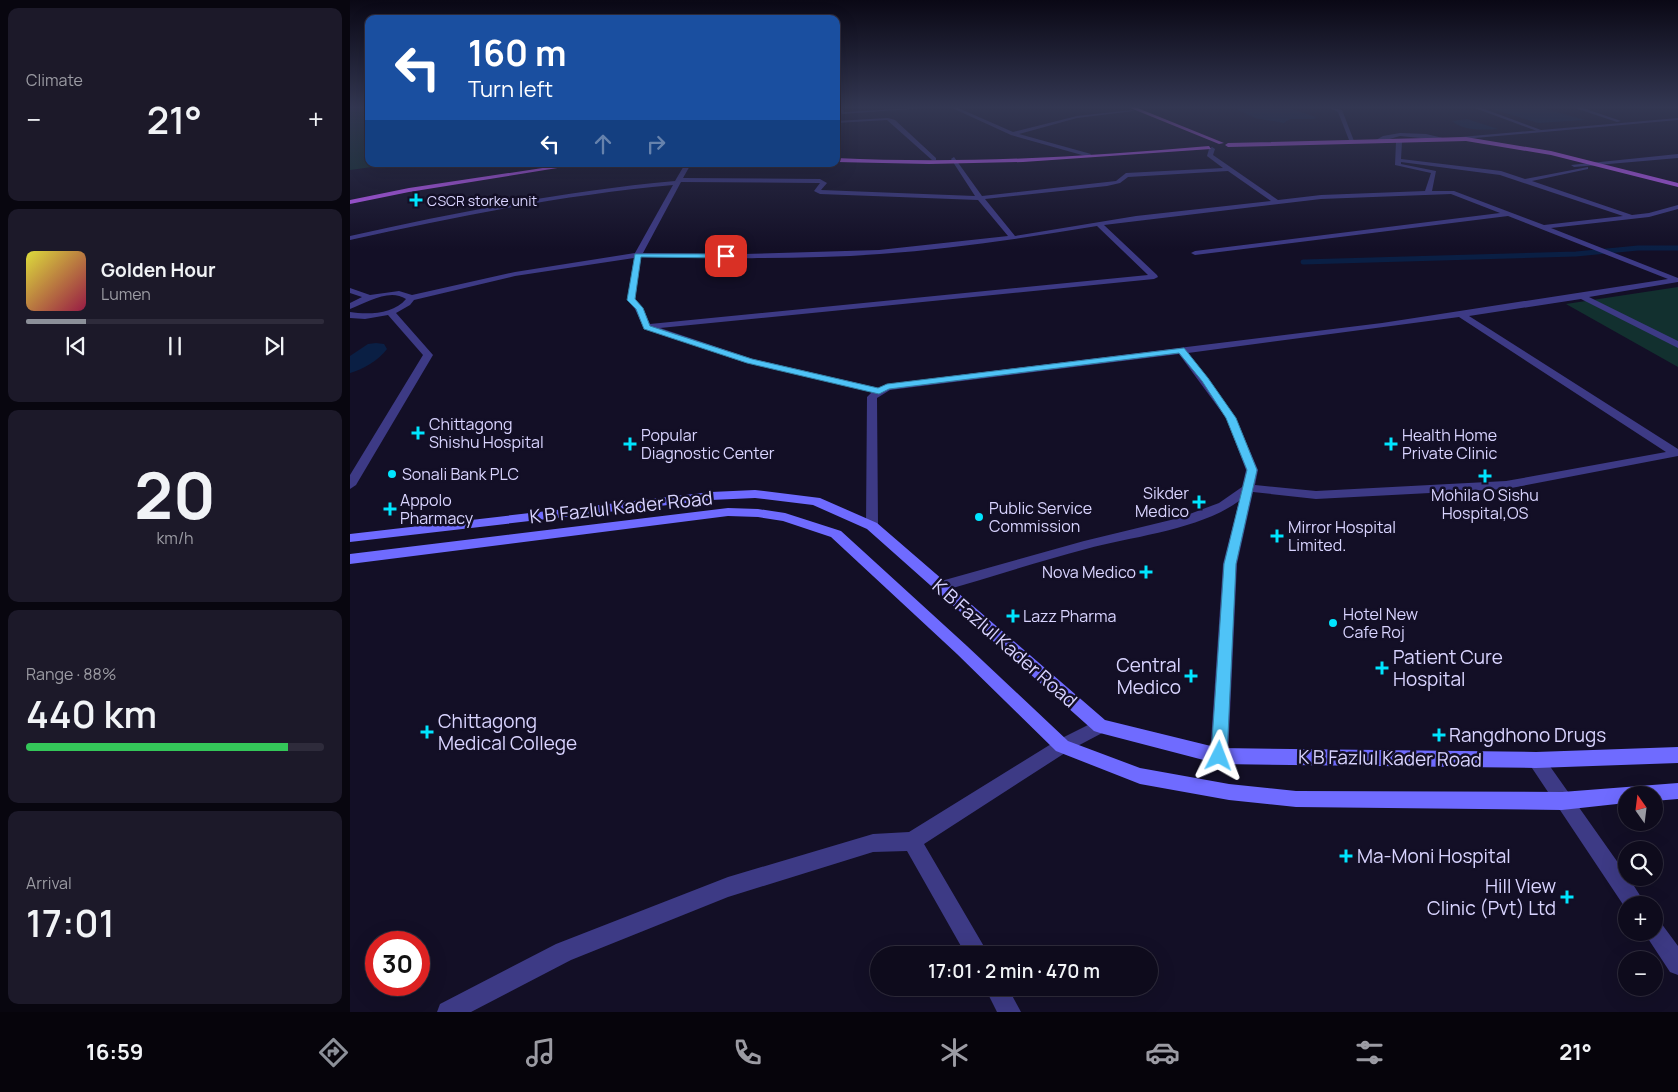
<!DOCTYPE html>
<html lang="en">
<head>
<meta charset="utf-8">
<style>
  body { margin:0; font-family:Manrope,sans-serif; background:#1c1929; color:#f1f3f6; height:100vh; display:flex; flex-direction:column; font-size:19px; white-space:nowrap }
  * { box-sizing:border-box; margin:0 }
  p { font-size:16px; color:#9b9ba3 }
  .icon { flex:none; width:28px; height:28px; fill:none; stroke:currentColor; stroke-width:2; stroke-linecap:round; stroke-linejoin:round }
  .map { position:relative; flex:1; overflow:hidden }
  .sheet { display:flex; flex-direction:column; gap:8px; padding:8px; background:#08060f; width:350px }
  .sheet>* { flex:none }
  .guide { position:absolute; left:15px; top:15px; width:475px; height:152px; border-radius:10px; box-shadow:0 5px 20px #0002,0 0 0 1px #2e2b3b; background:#1a4fa0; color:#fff; overflow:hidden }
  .needle { width:32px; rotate:346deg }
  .controls { position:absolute; left:1268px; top:786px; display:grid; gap:10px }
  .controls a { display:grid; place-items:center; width:45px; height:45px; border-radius:50%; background:#0e0b1c; box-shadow:0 5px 20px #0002,0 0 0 1px #2e2b3b; font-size:25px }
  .speed { position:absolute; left:15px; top:931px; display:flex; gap:10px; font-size:25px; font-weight:700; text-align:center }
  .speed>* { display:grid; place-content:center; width:65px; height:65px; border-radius:50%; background:#0e0b1c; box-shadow:0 5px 20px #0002,0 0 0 1px #2e2b3b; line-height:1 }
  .speed .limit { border:8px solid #d22; background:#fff; color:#111 }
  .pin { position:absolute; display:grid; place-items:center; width:42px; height:42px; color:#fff; margin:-21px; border-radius:10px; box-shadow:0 2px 8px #0006 }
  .me { position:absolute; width:55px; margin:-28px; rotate:3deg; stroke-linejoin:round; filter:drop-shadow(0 0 4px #0008) }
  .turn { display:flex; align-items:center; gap:18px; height:105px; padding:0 20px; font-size:22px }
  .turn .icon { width:65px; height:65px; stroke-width:2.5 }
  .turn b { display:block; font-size:35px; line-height:42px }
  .lanes { display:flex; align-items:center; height:48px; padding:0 20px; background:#0003; justify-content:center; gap:25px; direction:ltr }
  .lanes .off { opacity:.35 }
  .big { font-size:38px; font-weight:600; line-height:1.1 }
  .sheet .card { flex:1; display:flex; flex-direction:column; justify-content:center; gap:8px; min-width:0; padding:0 18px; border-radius:10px; background:#1c1929 }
  .sheet .dial { align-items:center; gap:0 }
  .dial b { font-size:65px; line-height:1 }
  .song { display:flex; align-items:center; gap:15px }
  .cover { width:60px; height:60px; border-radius:8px; background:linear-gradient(135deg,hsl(60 70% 55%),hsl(340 70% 35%)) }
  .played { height:5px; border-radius:2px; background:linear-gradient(90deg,#8c9099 20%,#2e2b3b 20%) }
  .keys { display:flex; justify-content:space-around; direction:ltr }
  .heat { display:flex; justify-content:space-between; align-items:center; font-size:28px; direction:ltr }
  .charge { height:8px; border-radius:4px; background:linear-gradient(90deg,#34c759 88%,#2e2b3b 0) }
  .trip { position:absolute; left:520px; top:946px; width:288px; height:50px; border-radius:25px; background:#0e0b1c; box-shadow:0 5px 20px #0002,0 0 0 1px #2e2b3b; font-weight:600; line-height:50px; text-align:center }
  .menu { display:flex; height:80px; justify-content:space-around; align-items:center; background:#06040b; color:#9b9ba3 }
  .menu .icon { width:35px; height:35px }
  .menu .current { color:#8c9099 }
  .menu b { font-size:22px; color:#f1f3f6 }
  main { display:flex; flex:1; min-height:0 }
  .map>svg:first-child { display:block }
  .green { fill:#12302f }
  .water { fill:#0a1f44 }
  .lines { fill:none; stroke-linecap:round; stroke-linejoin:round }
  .stream { stroke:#0a1f44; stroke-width:5 }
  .canal { fill:#0a1f44; fill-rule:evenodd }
  .pedestrian { fill:#3d3a85; fill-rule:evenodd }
  .minor { fill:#3d3a85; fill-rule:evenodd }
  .tertiary { fill:#3d3a85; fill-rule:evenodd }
  .secondary { fill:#6f6bff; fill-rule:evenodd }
  .primary { fill:#c25bff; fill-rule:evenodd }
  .route { fill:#4fc3f7; stroke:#337fa1 }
  .poi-dot { fill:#00e5ff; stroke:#130f26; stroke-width:2 }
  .labels { text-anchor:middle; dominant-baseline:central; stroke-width:5; stroke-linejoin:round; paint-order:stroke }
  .far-poi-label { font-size:14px; fill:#d9d4ff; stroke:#130f26; text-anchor:start }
  .poi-label { font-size:16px; fill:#d9d4ff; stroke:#130f26; text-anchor:start }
  .near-street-label { font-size:19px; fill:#d9d4ff; stroke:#130f26 }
  .near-poi-label { font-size:19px; fill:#d9d4ff; stroke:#130f26; text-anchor:start }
</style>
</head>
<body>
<main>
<section class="sheet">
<div class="card"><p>Climate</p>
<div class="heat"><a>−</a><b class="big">21°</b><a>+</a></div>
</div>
<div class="card">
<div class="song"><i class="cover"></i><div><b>Golden Hour</b><p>Lumen</p></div></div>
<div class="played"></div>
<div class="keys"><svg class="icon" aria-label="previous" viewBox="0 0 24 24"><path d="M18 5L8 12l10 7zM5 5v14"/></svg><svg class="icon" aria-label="pause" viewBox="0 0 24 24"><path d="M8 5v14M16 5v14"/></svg><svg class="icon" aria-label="next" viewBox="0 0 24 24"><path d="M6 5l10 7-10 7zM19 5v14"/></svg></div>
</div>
<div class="card dial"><b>20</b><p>km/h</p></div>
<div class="card"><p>Range · 88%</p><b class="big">440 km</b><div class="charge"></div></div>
<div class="card"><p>Arrival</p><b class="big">17:01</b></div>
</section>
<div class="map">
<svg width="1328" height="1012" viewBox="0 0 1328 1012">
  <rect width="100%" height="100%" fill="#130f26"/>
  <path class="green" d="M 19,107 L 19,164 L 44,164 L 0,170 L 0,108 Z
    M 1328,287 L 1328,367 L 1216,304 Z"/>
  <path class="water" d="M 936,107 L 966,117 L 964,119 L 940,119 L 934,123 L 905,118 L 884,108 Z
    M 1148,107 L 1189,107 L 1235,120 L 1188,123 L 1142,109 Z
    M 1117,119 L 1148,129 C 1134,130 1113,131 1102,121 Z"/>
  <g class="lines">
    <path class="stream" d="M 953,262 L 1226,254 L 1288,248 L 1328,248"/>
    <path class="canal" d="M 26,343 L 34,344 L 37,349 C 29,360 12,370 0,373 L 0,356 L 18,344 Z"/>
    <path class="pedestrian" d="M 487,107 L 491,107 L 494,112 L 588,107 L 492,114 Z"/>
    <path class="minor" d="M 600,107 L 606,107 L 663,132 L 727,116 L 782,110 L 784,111 L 727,118 L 669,134 L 741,154 L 739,157 L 661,135 Z
      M 978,107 L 992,110 L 1004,141 L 999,140 L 988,112 Z
      M 1222,107 L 1230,107 L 1271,121 L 1267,122 Z
      M 538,118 L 545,120 L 586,158 L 586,160 L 582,160 L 537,120 L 486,123 L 486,121 Z
      M 1328,118 L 1328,120 L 1102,140 L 1099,138 Z
      M 1050,133 L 1076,134 L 1093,138 L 1090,140 L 1050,136 L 1029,142 L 1026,140 L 1033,136 Z
      M 1049,140 L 1052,142 L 1051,159 L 1151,171 L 1175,179 L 1238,167 L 1238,169 L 1182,181 L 1282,215 L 1299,213 L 1328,205 L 1328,209 L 1299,217 L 1201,228 L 1328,278 L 1328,282 L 1239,297 L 1328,341 L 1328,348 L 1231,299 L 1119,316 L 1328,449 L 1328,456 L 1156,489 L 966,499 L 903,492 L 887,564 L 878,756 L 875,761 L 869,764 L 863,761 L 860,756 L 873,564 L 889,501 C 849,530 784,536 736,549 C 687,562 638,578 589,592 L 584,591 L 582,587 L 584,583 L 734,541 L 829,518 L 869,503 L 892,487 L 896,470 L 876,418 L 829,354 L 540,390 L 527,398 L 528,526 L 522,530 L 516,526 L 517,397 L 522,392 L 397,363 L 294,329 L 285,309 L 277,300 L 284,258 L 165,276 L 64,300 L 60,305 L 46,313 L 83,355 L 6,485 L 0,489 L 0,475 L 73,355 L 38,315 L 15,319 L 0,318 L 0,312 C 18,315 44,314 56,299 C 39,288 17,303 0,309 L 0,303 L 12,297 L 0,293 L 0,288 L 20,295 L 49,291 L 62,295 L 165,272 L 285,253 L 323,185 C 214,195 107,216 0,240 L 0,236 C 108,212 215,191 325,181 L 335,164 L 341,164 L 333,178 L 470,179 L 477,183 L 471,190 L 625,196 L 601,159 L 604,157 L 632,196 L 757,182 L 766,181 L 776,173 L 873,168 L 857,156 L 859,149 L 862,147 L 865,149 L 863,155 L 928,200 L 971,195 L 1075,191 L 1081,173 L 1045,165 L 1046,142 ZM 1051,162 L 1150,175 L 1273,216 L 1194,225 L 1104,191 L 1082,191 L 1086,171 L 1051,164 ZM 878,171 L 921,201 L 786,216 L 665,236 L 635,199 L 757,186 L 770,183 L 778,177 ZM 331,182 L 469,183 L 470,183 L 464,191 L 470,194 L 628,200 L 658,236 L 529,250 L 393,254 L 293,253 ZM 1101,194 L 1150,213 L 845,251 L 841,253 L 845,255 L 1158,216 L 1318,279 L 1032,323 L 537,384 L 529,388 L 403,359 L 310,328 L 804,279 L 808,277 L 807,275 L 754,225 L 971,199 ZM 747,226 L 798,275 L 300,324 L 293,308 L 285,300 L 291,257 C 371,258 451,260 530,254 C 603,249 675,238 747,226 ZM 1109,317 L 1316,452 L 1156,481 L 966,491 L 905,485 L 908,470 L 886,418 L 838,353 Z
      M 1328,154 L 1328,158 L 1224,167 L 1221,165 Z
      M 750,719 L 756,721 L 758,726 L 756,731 L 718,751 L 574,844 L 639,955 L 616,955 L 557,851 L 523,852 L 378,897 L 221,960 L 121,1012 L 87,1012 L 90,1004 L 206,944 L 378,877 L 523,834 L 559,832 L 706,741 Z
      M 1186,752 L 1192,755 L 1276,874 L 1276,878 L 1279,878 L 1296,905 L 1276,905 L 1276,909 L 1180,765 L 1177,760 L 1180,755 Z
      M 1304,920 L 1311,923 L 1328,946 L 1328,975 L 1320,972 L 1297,937 L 1295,932 L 1304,932 Z
      M 635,988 L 658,988 L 671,1012 L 647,1012 Z"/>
    <path class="tertiary" d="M 1122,107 L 1129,107 L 1191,130 L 1187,131 Z"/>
    <path class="secondary" d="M 405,490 L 470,498 L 527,523 L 755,720 L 869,748 L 1186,752 L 1328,747 L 1328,763 L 1186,768 L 869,764 L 750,733 L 744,731 L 517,529 L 463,505 L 405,498 L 361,500 L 0,542 L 0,534 L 361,492 Z
      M 378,508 L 408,509 L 435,513 L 491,531 L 617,646 L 718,741 L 790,768 L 879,784 L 946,791 L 1212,792 L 1328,783 L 1328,799 L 1304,801 L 1304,795 L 1276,795 L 1276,803 L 1212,810 L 946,807 L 879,800 L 790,784 L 706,751 L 607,654 L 481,537 L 433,521 L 408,517 L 378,516 L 0,564 L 0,554 Z"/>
    <path class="primary" d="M 778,107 L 785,107 L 874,143 L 869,144 Z
      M 1116,137 L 1201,151 L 1328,183 L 1328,187 L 1201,155 L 1116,141 L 878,147 L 875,145 L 878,143 Z
      M 859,146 L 861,149 L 673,162 L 579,164 L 486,162 L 486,158 C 611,164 735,157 859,146 Z
      M 219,164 L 232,164 L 59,192 L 0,204 L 0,200 L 59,188 Z"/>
  </g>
  <linearGradient id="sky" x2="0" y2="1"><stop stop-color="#0a0815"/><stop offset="0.43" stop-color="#333752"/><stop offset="1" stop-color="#333752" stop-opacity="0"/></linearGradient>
  <rect width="1328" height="249" fill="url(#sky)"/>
  <path class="route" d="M 285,254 L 376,254 L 379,256 L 376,258 L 291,257 L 285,299 L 293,308 L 300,326 L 402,359 L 528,388 L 537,384 L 834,348 L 858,378 L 886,418 L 907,470 L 886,564 L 877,756 L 875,761 L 869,763 L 863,761 L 861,756 L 874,564 L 897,470 L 876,418 L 852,381 L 829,353 L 539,389 L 529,394 L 397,363 L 294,329 L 286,309 L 277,300 Z"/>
  <g class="poi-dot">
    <path d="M63.5 192.5h5v5h5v5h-5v5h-5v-5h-5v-5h5z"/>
    <path d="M65.5 425.5h5v5h5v5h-5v5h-5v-5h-5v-5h5z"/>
    <path d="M277.5 436.5h5v5h5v5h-5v5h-5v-5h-5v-5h5z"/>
    <path d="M1038.5 436.5h5v5h5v5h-5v5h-5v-5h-5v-5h5z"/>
    <circle cx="42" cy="474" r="5"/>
    <path d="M1132.5 468.5h5v5h5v5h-5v5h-5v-5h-5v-5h5z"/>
    <path d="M846.5 494.5h5v5h5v5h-5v5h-5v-5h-5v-5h5z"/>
    <path d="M37.5 501.5h5v5h5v5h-5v5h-5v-5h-5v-5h5z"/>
    <circle cx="629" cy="517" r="5"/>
    <path d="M924.5 528.5h5v5h5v5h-5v5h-5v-5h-5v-5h5z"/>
    <path d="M793.5 564.5h5v5h5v5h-5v5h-5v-5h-5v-5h5z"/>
    <path d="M660.5 608.5h5v5h5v5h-5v5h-5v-5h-5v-5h5z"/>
    <circle cx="983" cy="623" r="5"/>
    <path d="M1029.5 660.5h5v5h5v5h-5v5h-5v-5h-5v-5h5z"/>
    <path d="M838.5 668.5h5v5h5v5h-5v5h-5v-5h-5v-5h5z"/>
    <path d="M74.5 724.5h5v5h5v5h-5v5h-5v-5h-5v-5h5z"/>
    <path d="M1086.5 727.5h5v5h5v5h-5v5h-5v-5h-5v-5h5z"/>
    <path d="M993.5 848.5h5v5h5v5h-5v5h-5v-5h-5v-5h5z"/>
    <path d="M1214.5 889.5h5v5h5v5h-5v5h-5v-5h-5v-5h5z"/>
  </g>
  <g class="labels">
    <g class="far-poi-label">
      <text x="77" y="200">CSCR storke unit</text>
    </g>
    <g class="poi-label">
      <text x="79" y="424">Chittagong<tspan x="79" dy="18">Shishu Hospital</tspan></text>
      <text x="291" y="435">Popular<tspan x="291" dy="18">Diagnostic Center</tspan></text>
      <text x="1052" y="435">Health Home<tspan x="1052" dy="18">Private Clinic</tspan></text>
      <text x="52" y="474">Sonali Bank PLC</text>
      <text x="839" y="493" text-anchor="end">Sikder<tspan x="839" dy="18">Medico</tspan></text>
      <text x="1135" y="495" text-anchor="middle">Mohila O Sishu<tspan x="1135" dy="18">Hospital,OS</tspan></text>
      <text x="50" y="500">Appolo<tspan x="50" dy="18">Pharmacy</tspan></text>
      <text x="639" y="508">Public Service<tspan x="639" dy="18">Commission</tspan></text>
      <text x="938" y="527">Mirror Hospital<tspan x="938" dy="18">Limited.</tspan></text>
      <text x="786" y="572" text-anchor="end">Nova Medico</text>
      <text x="993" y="614">Hotel New<tspan x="993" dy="18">Cafe Roj</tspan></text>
      <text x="673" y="616">Lazz Pharma</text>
    </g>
    <g class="near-street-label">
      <text transform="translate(271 507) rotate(-6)">K B Fazlul Kader Road</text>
      <text transform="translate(655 643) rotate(41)">K B Fazlul Kader Road</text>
      <text transform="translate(1040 758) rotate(1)">K B Fazlul Kader Road</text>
    </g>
    <g class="near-poi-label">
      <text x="1043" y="657">Patient Cure<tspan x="1043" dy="22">Hospital</tspan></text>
      <text x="831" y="665" text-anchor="end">Central<tspan x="831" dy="22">Medico</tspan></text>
      <text x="88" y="721">Chittagong<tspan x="88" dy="22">Medical College</tspan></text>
      <text x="1099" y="735">Rangdhono Drugs</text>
      <text x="1007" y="856">Ma-Moni Hospital</text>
      <text x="1206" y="886" text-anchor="end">Hill View<tspan x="1206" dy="22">Clinic (Pvt) Ltd</tspan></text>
    </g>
  </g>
</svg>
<div class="controls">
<a><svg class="needle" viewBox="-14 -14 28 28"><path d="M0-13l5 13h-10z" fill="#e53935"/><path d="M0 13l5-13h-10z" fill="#9b9ba3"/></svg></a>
<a><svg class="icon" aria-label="search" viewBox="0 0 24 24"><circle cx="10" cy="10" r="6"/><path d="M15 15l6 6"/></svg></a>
<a>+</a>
<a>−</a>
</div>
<div class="speed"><div class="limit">30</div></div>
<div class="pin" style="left:376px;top:256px;background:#d93025"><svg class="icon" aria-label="arrive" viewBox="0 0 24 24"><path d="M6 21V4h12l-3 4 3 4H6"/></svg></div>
<svg class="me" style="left:869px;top:756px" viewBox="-20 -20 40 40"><path d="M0-17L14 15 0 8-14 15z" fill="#4fc3f7" stroke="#fff" stroke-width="4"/></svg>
<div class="trip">17:01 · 2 min · 470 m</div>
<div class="guide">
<div class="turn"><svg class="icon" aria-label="left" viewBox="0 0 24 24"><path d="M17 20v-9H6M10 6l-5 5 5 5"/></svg><div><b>160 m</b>Turn left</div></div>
<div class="lanes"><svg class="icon" aria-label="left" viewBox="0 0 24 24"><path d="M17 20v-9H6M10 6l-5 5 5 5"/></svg><svg class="icon off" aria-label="ahead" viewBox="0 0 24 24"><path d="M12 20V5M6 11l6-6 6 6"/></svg><svg class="icon off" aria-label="right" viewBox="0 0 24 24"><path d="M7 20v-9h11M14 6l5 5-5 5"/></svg></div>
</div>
</div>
</main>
<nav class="menu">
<b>16:59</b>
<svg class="icon current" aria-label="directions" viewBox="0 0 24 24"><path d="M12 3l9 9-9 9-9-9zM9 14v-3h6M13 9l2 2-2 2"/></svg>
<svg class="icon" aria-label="music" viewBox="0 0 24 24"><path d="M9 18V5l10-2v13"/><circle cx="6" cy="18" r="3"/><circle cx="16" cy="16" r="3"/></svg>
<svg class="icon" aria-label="phone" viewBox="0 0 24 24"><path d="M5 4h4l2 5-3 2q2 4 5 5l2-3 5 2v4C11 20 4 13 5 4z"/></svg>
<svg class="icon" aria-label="climate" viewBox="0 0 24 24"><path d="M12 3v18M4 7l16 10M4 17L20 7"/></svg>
<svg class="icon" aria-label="car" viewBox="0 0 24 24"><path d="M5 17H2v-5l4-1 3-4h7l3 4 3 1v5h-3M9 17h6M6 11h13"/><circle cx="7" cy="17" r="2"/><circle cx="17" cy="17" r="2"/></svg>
<svg class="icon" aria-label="filters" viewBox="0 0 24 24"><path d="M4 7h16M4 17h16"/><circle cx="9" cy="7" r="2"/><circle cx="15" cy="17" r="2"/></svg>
<b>21°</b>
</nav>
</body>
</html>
